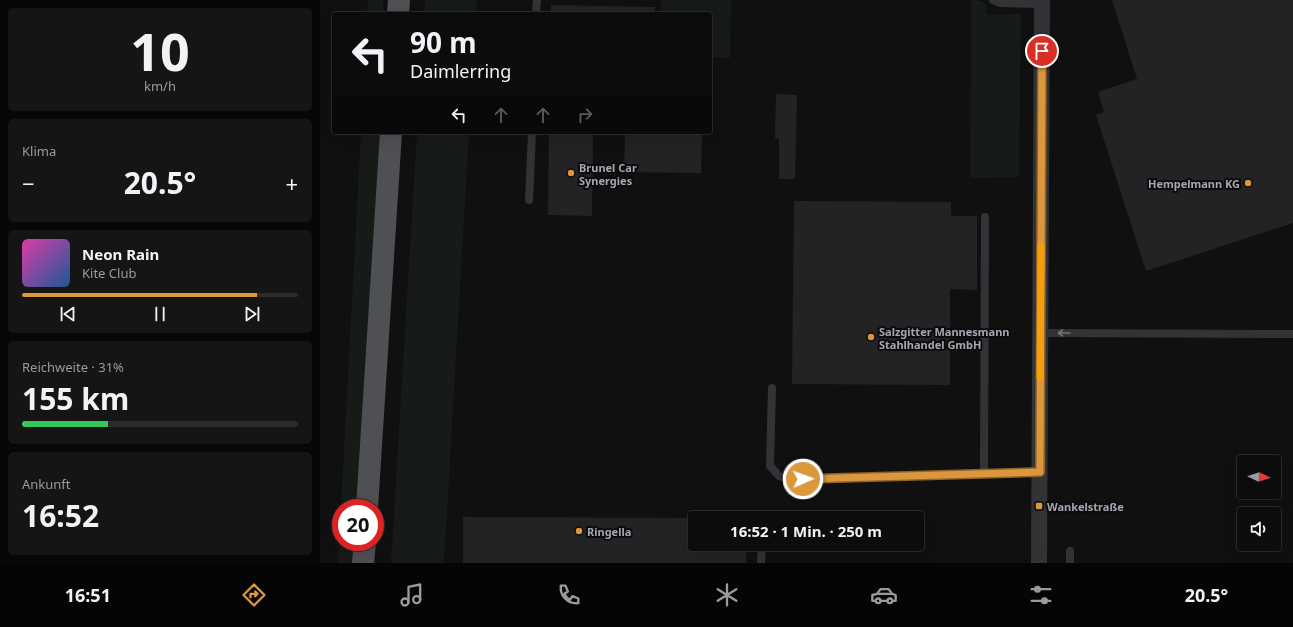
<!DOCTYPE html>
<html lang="de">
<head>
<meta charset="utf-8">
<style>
  body { margin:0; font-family:"Noto Sans",sans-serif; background:#151516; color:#f1f3f6; height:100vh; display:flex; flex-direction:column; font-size:15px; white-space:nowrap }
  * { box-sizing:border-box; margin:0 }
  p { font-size:13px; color:#9a9b9d }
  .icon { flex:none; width:22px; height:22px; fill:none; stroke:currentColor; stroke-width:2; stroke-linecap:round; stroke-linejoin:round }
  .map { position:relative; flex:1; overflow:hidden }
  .details { display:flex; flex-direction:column; gap:8px; padding:8px; background:#070707; width:320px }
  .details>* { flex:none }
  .guide { position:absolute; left:12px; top:12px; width:380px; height:122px; border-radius:4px; box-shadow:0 4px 16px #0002,0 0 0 1px #2c2c2e; background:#0c0c0d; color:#f1f3f6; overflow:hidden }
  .needle { width:26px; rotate:94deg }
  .controls { position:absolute; left:917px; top:455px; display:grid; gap:8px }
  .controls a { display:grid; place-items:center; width:44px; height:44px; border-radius:4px; background:#0c0c0d; box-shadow:0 4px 16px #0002,0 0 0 1px #2c2c2e; font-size:20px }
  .speed { position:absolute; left:12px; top:499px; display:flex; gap:8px; font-size:20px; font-weight:700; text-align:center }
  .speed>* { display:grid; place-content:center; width:52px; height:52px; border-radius:50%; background:#0c0c0d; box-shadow:0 4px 16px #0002,0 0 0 1px #2c2c2e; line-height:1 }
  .speed .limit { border:6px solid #d22; background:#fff; color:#111 }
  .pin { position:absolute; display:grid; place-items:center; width:34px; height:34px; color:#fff; margin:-17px; border:2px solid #fff; border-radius:50%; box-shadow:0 1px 4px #0007 }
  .me { position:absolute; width:44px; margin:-22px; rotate:88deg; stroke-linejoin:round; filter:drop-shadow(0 0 3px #0008) }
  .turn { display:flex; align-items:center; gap:14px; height:84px; padding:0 12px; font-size:18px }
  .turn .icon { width:52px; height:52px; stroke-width:2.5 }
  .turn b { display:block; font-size:28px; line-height:34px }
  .lanes { display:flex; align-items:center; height:38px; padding:0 12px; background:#0003; justify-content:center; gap:20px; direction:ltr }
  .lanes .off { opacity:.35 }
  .big { font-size:30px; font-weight:700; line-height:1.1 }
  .details .card { flex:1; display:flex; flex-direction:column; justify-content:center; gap:6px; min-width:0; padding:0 14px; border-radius:6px; background:#151516 }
  .details .dial { align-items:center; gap:0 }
  .dial b { font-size:52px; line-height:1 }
  .song { display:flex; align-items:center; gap:12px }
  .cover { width:48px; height:48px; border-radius:6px; background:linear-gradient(135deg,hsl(320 70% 55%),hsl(210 70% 35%)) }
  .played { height:4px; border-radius:2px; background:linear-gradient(90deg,#db973e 85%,#2c2c2e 85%) }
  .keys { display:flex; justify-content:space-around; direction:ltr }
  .heat { display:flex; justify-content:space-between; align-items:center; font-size:22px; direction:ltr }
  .charge { height:6px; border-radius:3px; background:linear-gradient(90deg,#34c759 31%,#2c2c2e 0) }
  .trip { position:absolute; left:368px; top:511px; width:236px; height:40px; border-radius:4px; background:#0c0c0d; box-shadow:0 4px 16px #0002,0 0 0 1px #2c2c2e; font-weight:700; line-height:40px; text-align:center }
  .tab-bar { display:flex; height:64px; justify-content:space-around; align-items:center; background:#050505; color:#9a9b9d }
  .tab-bar .icon { width:28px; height:28px }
  .tab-bar .selected { color:#db973e }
  .tab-bar b { font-size:18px; color:#f1f3f6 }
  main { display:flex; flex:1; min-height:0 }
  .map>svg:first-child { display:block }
  .green { fill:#171b17 }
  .building { fill:#232325 }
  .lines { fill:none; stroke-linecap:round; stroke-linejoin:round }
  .service { stroke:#313336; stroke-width:8 }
  .minor { stroke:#313336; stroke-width:16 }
  .primary { stroke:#4e5054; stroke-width:22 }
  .oneway { stroke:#707379 }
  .route-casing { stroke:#8e6228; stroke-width:10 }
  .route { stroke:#db973e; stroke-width:7 }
  .slow { stroke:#f59e0b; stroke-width:7 }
  .poi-dot { fill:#db973e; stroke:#0b0b0c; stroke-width:1.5 }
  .labels { text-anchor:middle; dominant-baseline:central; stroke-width:4; stroke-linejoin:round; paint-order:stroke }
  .poi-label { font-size:11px; font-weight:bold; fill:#a3a8b0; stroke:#0b0b0c; text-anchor:start }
</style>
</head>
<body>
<main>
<section class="details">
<div class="card dial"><b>10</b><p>km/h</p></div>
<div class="card"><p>Klima</p>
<div class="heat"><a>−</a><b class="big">20.5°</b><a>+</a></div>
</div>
<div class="card">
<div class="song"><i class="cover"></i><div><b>Neon Rain</b><p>Kite Club</p></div></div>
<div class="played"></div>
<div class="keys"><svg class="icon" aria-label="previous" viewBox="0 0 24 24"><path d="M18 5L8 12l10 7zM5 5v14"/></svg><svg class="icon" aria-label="pause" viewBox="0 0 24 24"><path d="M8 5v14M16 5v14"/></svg><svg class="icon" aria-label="next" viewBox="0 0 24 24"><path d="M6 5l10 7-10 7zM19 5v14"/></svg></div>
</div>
<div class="card"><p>Reichweite · 31%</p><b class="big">155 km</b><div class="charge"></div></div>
<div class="card"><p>Ankunft</p><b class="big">16:52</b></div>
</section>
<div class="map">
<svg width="973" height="563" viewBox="0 0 973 563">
  <rect width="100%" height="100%" fill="#101011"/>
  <path class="green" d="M 48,0 L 63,0 L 63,14 L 47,14 Z
    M 105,0 L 157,0 L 156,14 L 104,14 Z
    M 341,0 L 411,0 L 410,58 L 390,57 L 390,14 L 341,14 Z
    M 651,0 L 656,0 L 666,3 L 667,15 L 701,14 L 699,177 L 650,178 Z
    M 41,132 L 61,132 L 38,508 L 21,508 L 21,542 L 36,542 L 35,563 L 18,563 Z
    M 97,132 L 149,132 L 124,563 L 71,563 Z"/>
  <path class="building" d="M 792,0 L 973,0 L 973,223 L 826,271 L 776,115 L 784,112 L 778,92 L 817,79 Z
    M 231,5 L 335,7 L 335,14 L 231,14 Z
    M 390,82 L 393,82 L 393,97 L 390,97 Z
    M 456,94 L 477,95 L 475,179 L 459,179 L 459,138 L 455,138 Z
    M 229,132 L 273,132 L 272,216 L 228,215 Z
    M 305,132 L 382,132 L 381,173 L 304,172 Z
    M 474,201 L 631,202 L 631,216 L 657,216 L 657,290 L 630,289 L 630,385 L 472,384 Z
    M 143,517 L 375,518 L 375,544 L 426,544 L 426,563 L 143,563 Z"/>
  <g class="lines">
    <path class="service" d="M 673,0 L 680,3 L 722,4
      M 216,14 L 217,0
      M 209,200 L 212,132
      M 665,217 L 664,474 L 720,472
      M 720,333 L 973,334
      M 452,388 L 450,466 L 459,476 L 468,479 L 664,474
      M 750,551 L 750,563
      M 441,563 L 442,544"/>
    <path class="minor" d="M 719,563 L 722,0"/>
    <path class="primary" d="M 78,14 L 79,0
      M 47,508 L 71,132
      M 43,563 L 45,542"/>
  </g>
  <defs><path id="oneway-shaft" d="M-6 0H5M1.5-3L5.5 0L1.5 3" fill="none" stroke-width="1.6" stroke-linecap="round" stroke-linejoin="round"/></defs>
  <use class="oneway" href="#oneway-shaft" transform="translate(744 333) rotate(-180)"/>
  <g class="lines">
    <g class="route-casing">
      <path id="route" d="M 483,479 L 720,472 L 722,51"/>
    </g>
    <use href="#route" class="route"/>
    <path class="slow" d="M 720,377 L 721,246"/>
  </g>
  <g class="poi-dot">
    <circle cx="251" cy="173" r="4"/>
    <circle cx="928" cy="183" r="4"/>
    <circle cx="551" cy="337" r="4"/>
    <rect x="715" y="502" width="8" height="8" rx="2"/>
    <circle cx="259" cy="531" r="4"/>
  </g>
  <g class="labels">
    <g class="poi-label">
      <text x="259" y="167">Brunel Car<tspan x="259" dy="13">Synergies</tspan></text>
      <text x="920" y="183" text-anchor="end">Hempelmann KG</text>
      <text x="559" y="331">Salzgitter Mannesmann<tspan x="559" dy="13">Stahlhandel GmbH</tspan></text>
      <text x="727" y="506">Wankelstraße</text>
      <text x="267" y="531">Ringella</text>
    </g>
  </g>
</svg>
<div class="controls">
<a><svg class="needle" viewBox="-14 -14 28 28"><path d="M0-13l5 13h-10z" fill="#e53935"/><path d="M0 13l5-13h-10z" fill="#9a9b9d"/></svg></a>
<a><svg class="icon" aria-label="sound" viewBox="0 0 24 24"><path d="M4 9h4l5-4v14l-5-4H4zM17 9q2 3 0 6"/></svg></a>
</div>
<div class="speed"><div class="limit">20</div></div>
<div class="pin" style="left:722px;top:51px;background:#d93025"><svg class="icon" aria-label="arrive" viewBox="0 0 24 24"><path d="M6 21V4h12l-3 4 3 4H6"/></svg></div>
<svg class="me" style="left:483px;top:479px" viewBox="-20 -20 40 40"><circle r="17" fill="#db973e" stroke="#fff" stroke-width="3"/><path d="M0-11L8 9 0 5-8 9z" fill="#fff"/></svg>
<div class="trip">16:52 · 1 Min. · 250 m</div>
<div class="guide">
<div class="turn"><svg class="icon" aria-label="left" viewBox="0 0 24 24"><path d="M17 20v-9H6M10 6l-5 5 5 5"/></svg><div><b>90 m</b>Daimlerring</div></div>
<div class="lanes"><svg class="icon" aria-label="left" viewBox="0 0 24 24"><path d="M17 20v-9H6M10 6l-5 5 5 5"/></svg><svg class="icon off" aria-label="ahead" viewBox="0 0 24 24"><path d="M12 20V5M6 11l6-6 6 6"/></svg><svg class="icon off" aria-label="ahead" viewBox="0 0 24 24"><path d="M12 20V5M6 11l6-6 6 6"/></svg><svg class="icon off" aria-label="right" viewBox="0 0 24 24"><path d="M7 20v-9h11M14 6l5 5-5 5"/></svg></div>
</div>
</div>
</main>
<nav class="tab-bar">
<b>16:51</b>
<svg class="icon selected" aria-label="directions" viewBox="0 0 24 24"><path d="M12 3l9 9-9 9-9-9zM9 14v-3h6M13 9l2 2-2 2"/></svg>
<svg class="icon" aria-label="music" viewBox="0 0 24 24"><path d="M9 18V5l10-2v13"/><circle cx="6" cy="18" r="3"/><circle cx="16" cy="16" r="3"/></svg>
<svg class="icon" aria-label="phone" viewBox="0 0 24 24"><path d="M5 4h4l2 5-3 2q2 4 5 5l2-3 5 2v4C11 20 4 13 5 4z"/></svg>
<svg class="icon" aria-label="climate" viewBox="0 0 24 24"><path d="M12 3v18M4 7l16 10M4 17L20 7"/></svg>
<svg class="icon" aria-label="car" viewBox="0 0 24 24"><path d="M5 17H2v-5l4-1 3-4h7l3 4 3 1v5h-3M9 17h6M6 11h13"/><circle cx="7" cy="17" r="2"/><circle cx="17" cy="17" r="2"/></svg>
<svg class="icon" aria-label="filters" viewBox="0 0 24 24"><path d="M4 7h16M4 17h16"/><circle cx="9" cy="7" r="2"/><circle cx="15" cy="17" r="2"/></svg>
<b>20.5°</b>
</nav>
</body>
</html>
